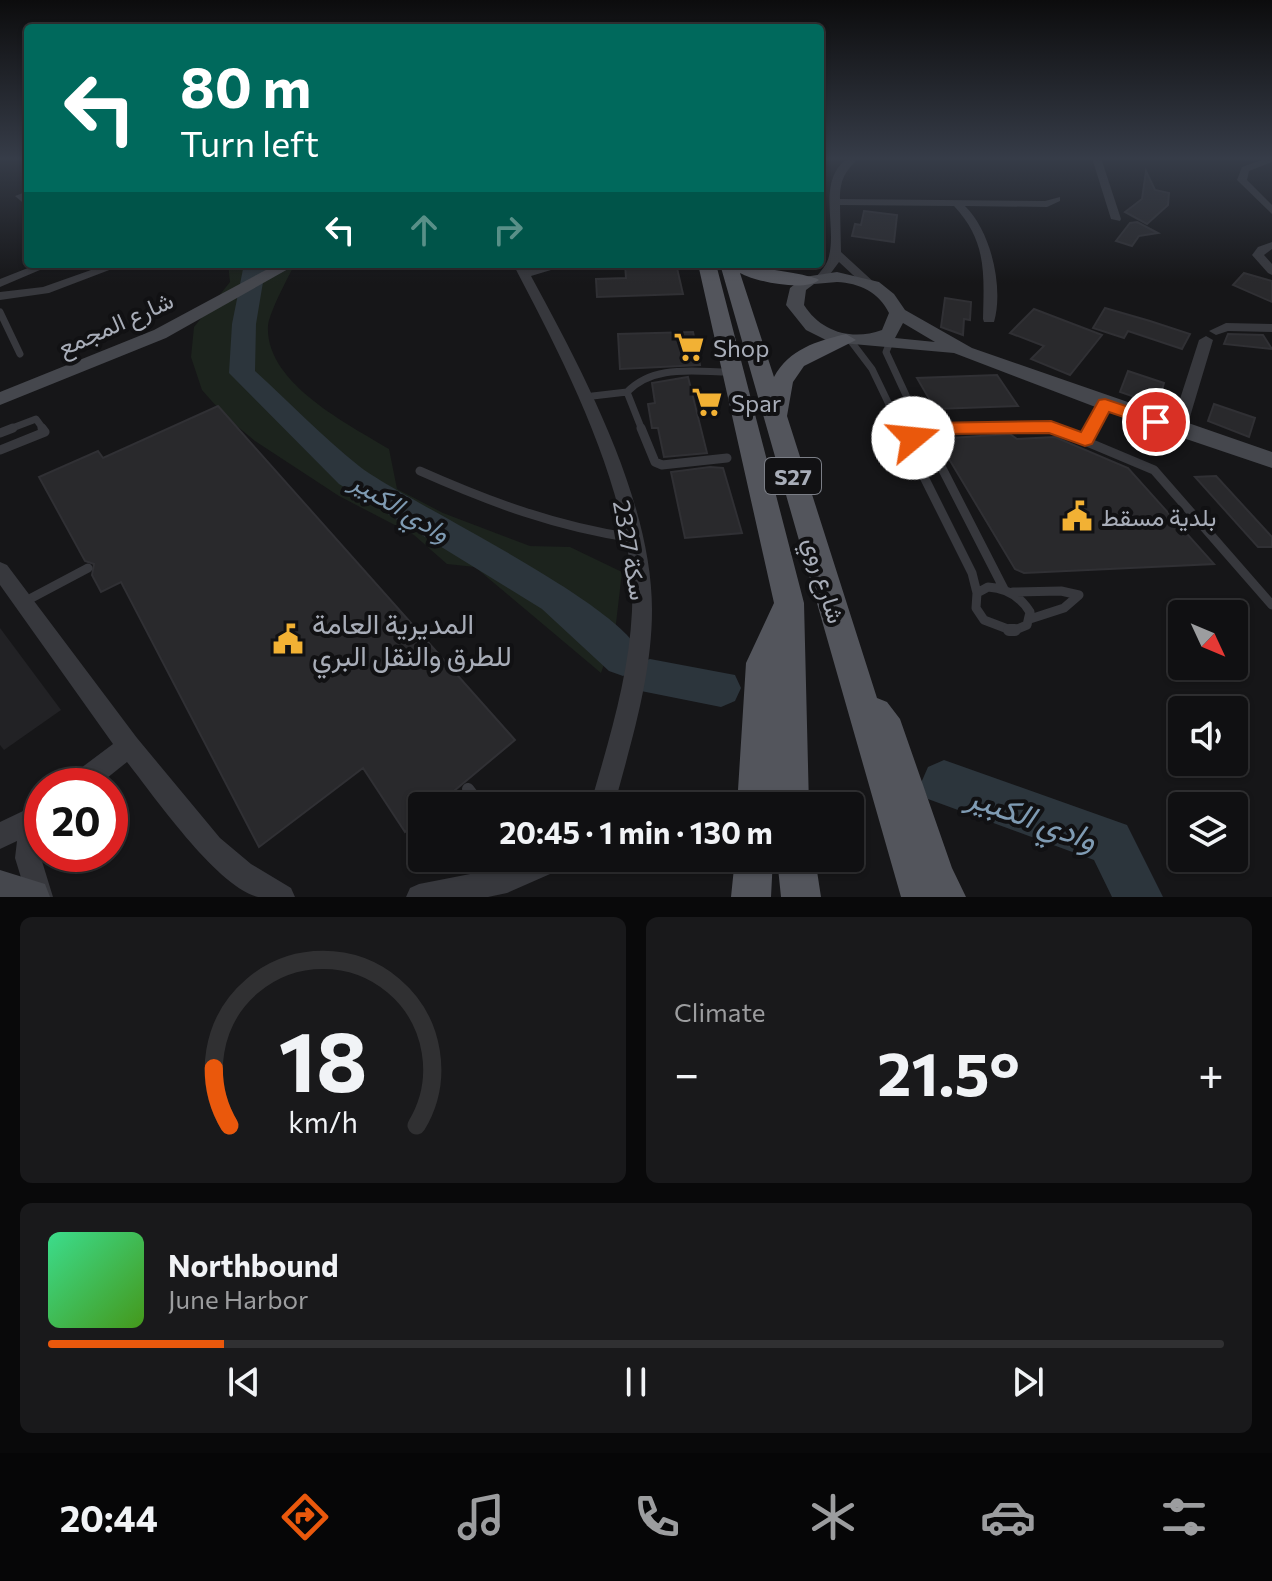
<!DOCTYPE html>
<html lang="en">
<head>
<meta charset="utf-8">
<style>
  body { margin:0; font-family:Commissioner,Vazirmatn,sans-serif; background:#19191b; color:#f1f3f6; height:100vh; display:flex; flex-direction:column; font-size:30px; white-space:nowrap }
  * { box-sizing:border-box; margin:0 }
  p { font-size:26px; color:#9c9d9f }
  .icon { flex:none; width:44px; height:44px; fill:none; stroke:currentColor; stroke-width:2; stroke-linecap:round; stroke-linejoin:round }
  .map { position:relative; height:897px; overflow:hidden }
  .sheet { display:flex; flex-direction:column; gap:20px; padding:20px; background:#09090a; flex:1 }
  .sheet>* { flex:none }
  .guide { position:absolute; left:24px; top:24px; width:800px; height:244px; border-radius:8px; box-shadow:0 2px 6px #0004,0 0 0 2px #303032; background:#00695c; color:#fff; overflow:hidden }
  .needle { width:52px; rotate:134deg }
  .tools { position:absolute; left:1168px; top:600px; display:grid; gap:16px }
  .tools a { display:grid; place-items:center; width:80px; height:80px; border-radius:8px; background:#101012; box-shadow:0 2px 6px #0004,0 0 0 2px #303032; font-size:40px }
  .speed { position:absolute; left:24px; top:768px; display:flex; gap:16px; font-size:40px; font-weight:700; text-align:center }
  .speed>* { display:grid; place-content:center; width:104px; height:104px; border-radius:50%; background:#101012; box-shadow:0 2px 6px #0004,0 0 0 2px #303032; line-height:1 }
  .speed .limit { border:12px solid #d22; background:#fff; color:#111 }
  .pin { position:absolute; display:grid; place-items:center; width:68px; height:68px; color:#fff; margin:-34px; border:4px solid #fff; border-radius:50%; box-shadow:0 2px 8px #0007 }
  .me { position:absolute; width:88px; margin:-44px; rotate:73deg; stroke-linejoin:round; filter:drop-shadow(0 0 6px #0008) }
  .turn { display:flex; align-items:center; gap:28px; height:168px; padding:0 24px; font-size:36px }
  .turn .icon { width:104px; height:104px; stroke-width:2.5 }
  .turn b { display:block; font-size:56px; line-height:68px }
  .lanes { display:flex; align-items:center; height:76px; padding:0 24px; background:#0003; justify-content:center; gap:40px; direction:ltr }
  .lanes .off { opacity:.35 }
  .big { font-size:60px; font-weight:700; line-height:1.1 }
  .sheet .tile { flex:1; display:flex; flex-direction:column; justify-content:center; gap:12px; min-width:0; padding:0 28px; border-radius:12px; background:#19191b }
  .sheet .dial { align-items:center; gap:0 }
  .dial svg { height:208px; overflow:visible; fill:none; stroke:#303032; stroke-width:7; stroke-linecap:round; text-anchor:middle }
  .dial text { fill:#f1f3f6; stroke:none }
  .song { display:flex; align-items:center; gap:24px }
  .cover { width:96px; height:96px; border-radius:12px; background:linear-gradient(135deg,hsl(150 70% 55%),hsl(100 70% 35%)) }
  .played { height:8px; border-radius:4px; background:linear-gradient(90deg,#ea580c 15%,#303032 15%) }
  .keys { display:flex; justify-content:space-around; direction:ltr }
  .heat { display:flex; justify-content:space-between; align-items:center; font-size:44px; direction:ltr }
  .sheet .tiles { flex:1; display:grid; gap:20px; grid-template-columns:1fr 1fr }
  .tile:last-child { grid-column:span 2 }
  .trip { position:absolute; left:408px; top:792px; width:456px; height:80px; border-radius:8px; background:#101012; box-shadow:0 2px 6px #0004,0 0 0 2px #303032; font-weight:700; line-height:80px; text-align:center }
  .menu { display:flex; height:128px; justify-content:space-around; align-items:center; background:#060607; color:#9c9d9f }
  .menu .icon { width:56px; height:56px }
  .menu .selected { color:#ea580c }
  .menu b { font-size:36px; color:#f1f3f6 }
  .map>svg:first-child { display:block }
  .built { fill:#222225 }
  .green { fill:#1c231d }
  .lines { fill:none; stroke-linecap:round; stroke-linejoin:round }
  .river { fill:#2c353c; fill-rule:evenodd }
  .building { fill:#29292c; stroke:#303034; stroke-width:2 }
  .lane-far2 { stroke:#37383d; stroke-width:7 }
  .lane-far1 { stroke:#37383d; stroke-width:9 }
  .lane { stroke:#37383d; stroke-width:12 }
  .street { fill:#37383d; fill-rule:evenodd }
  .secondary { fill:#45474d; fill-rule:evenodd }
  .primary { fill:#53555c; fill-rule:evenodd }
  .route { fill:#ea580c; stroke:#983908; stroke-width:2 }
  .labels { text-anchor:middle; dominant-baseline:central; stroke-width:8; stroke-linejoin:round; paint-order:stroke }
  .shield { fill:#111113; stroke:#7b7e86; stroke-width:2 }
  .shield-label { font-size:22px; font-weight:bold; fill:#a8adb8 }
  .street-label { font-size:24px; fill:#a8adb8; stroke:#111113 }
  .poi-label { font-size:24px; fill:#a8adb8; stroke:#111113; text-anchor:start }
  .water-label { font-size:26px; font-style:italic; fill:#7f9bb3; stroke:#111113 }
  .near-poi-label { font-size:28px; fill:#a8adb8; stroke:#111113; text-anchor:start }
  .near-water-label { font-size:32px; font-style:italic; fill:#7f9bb3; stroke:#111113 }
</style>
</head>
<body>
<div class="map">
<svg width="1272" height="897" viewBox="0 0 1272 897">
  <rect width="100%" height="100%" fill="#161618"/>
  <path class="built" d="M 0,628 L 61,710 L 4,750 L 0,745 Z"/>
  <path class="green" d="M 228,264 L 295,264 C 288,277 269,313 268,326 C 265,383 348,424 389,449 L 397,489 L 443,513 L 530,546 L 570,547 L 622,572 L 615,632 L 601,673 L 475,567 L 447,564 L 414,535 L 339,496 L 255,441 L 225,416 L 202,390 L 191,357 L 194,327 L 230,282 Z"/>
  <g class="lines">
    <path class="river" d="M 244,264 L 266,264 L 256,324 L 255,371 C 290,403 323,437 359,466 C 398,498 650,616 641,662 L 650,659 L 735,675 L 741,688 L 735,701 L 721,707 L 636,690 L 630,677 L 632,672 L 623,676 L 609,671 L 542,609 L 339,484 L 229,373 L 232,324 Z
      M 944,760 L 1127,825 L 1163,897 L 1112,897 L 1094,860 L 928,799 L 921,783 L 928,767 Z"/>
  </g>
  <path class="building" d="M 1146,171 L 1155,190 L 1169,193 L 1168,205 L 1147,224 L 1125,212 L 1142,199 Z
    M 864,211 L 897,215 L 894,242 L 852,236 L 855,224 L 861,225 Z
    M 1137,222 L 1158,233 L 1139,236 L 1132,246 L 1116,241 L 1130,223 Z
    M 625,264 L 667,264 L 668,269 L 677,268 L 683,294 L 597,297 L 596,279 L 626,278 Z
    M 1244,273 L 1272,281 L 1272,302 L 1233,285 Z
    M 945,298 L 971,302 L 970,320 L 964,319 L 963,335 L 941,327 Z
    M 1105,308 L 1150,321 L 1190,334 L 1182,349 L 1128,331 L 1124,338 L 1093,328 Z
    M 1034,309 L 1102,335 L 1070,375 L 1031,359 L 1044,346 L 1010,333 Z
    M 693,332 L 700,365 L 620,369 L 618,334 Z
    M 1228,334 L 1263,335 L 1272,349 L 1224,344 Z
    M 1128,371 L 1164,383 L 1158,405 L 1120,392 Z
    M 997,375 L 1018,406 L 935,409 L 917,378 Z
    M 688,377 L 707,453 L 664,457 L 658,428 L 652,428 L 648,404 L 655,403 L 652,383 Z
    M 1214,404 L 1255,418 L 1249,437 L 1208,421 Z
    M 218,406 L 515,740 L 436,806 L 422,806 L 422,818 L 405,832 L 363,768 L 259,847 L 121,582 L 101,592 L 92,575 L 94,564 L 85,561 L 39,477 L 98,451 L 103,458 Z
    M 1010,434 L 1017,439 L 1055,437 L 1128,468 L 1214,564 L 1024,573 L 1015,569 L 937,439 Z
    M 710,467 L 723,468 L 742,533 L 685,538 L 671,472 Z
    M 1216,476 L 1272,537 L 1272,547 L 1258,547 L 1195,477 Z"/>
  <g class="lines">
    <path class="lane-far2" d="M 0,312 L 20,354
      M 850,340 L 872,369 L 897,421
      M 890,342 L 886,352 L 918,421
      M 627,392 C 654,364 694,372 730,372
      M 584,397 L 627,392 L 642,430
      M 926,428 L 1051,427 L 1058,430
      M 7,430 L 36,419 L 44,430
      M 898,430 L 895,424 L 904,418 L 918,421 L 926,430
      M 1090,430 L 1105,404"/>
    <path class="lane-far1" d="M 641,428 L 655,462 L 662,465 L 727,458
      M 897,428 L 899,433 L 913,438 L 925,435 L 926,428
      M 1054,428 L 1154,470 L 1272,605
      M 0,433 L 13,428
      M 903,435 L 972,573 L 977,593
      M 925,435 L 1004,589
      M 1085,440 L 1092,428
      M 0,450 L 45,432 L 42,428
      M 420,471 C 490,502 557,527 633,538
      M 988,587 C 1007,588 1020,596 1030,612 L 1027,625 L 1013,631 L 984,620 L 976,608 L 977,593 Z
      M 1013,592 L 1061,591 L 1079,595
      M 22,603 L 88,568
      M 1030,619 L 1064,608 L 1079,595"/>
    <path class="lane" d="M 1009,630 L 1015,630
      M 468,789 L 481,806"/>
    <path class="street" d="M 22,158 L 28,158 L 28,164 L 25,163 Z
      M 848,158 L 859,158 C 845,171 840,180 840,199 L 1045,201 L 1060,197 L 1060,201 L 1047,207 L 965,206 C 991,231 1004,288 994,322 L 984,322 L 983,319 C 984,274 987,241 954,206 L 840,205 L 841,252 L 877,285 L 871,289 L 867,288 L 839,262 L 825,281 L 817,281 L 815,278 C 821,271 827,265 829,256 C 837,224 816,181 848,158 Z
      M 1092,158 L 1101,158 L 1121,219 L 1120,221 L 1111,219 Z
      M 1267,158 L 1272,158 L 1272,162 L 1249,171 L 1247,180 L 1272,205 L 1272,214 L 1237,180 L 1242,167 Z
      M 28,191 L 28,207 L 15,196 Z
      M 1272,242 L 1272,249 L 1264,255 L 1272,264 L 1272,275 L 1268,273 L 1252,255 L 1258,247 Z
      M 38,264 L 54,264 L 0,287 L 0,279 Z
      M 108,264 L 125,264 L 49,293 L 0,300 L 0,292 L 43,287 Z
      M 513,264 L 525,264 L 528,270 L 551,264 L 571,264 L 531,276 C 582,370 652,500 652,610 C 652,676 631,743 614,806 L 590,806 C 608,743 629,677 632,611 C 636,499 564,361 513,264 Z
      M 1226,323 L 1272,324 L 1272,332 L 1228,331 L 1216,335 L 1209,331 Z
      M 1206,336 L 1213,340 L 1186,430 L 1183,434 L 1173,434 L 1170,430 L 1199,340 Z
      M 0,562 L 7,565 L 137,738 L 220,838 L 251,864 L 291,888 L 295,897 C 284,897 269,897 258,897 C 217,887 154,796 127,762 L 97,786 L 66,786 L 69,777 L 113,744 L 0,585 Z
      M 42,802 L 41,858 L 53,897 L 27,897 L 15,858 L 17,841 L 0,849 L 0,822 Z
      M 527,858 L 570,858 L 566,867 L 507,893 L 488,897 L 406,897 L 410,888 L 419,884 L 506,867 Z"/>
    <path class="secondary" d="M 277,264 L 297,264 L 166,338 L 0,405 L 0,392 L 154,330 Z
      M 837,272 L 879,282 L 894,294 L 905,310 L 972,348 L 1272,452 L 1272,468 L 1127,419 L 954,353 L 830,342 L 806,330 L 786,305 L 790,288 L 804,277 ZM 837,282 C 859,283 879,292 889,313 L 882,330 C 852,341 821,332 804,305 L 806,290 L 814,284 ZM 903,323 L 935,342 L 895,338 Z
      M 0,870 L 45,884 L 50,897 L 0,897 Z"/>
    <path class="primary" d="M 698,264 L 716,264 L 804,603 L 809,806 L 737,806 L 746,663 L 774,603 Z
      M 720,264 C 734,264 813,274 819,280 C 806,292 756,282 740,273 L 774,377 C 789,349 817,341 846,334 L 856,340 L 804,366 L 793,382 L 787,416 L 877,698 L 887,702 L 900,719 L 952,868 L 966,897 L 901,897 Z
      M 735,858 L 773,858 L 771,897 L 731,897 Z
      M 777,858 L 815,858 L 821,897 L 781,897 Z"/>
  </g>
  <linearGradient id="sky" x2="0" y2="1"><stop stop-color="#0c0c0d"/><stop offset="0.56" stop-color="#363c48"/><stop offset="1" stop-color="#363c48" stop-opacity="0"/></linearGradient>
  <rect width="1272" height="283" fill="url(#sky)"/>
  <path class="route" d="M 1105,399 L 1162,418 L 1164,422 L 1156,428 L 1109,412 L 1092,444 L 1085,446 L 1049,433 L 934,434 L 931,439 L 913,444 L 904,438 L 926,423 L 1051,421 L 1081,432 L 1099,400 Z"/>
  <defs>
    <g id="supermarket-bare" transform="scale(2.4)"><path d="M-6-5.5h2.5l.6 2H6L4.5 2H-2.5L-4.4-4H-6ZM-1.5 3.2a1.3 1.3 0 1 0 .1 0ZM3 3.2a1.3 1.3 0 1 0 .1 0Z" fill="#f2b134" stroke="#111113" stroke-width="2.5" paint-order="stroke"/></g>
    <g id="civic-bare" transform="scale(2.4)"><path d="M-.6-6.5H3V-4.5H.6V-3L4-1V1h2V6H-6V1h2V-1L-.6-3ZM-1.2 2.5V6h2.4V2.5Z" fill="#f2b134" stroke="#111113" stroke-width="2.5" paint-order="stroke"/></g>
  </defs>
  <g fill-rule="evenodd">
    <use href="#supermarket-bare" x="689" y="347"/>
    <use href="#supermarket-bare" x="707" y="402"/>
    <use href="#civic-bare" x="1077" y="516"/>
    <use href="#civic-bare" x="288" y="639"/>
  </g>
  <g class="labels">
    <rect class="shield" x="765" y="458" width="56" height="36" rx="6"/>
    <g class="shield-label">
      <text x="793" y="476">S27</text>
    </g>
    <g class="street-label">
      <text transform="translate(115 323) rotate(-24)">شارع المجمع</text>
      <text transform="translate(631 550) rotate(80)">سكة 2327</text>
      <text transform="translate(825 580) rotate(73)">شارع روي</text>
    </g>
    <g class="poi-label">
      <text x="713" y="347">Shop</text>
      <text x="731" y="402">Spar</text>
      <text x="1101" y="516">بلدية مسقط</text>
    </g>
    <g class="water-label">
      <text transform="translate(401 506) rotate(31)">وادي الكبير</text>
    </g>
    <g class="near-poi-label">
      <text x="312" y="623">المديرية العامة<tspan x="312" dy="32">للطرق والنقل البري</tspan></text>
    </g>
    <g class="near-water-label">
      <text transform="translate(1033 816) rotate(20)">وادي الكبير</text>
    </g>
  </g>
</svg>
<div class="tools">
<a><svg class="needle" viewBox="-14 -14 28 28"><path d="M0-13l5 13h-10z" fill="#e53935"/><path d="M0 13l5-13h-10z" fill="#9c9d9f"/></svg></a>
<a><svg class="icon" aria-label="sound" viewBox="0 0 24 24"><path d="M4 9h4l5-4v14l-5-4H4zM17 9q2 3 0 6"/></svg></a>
<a><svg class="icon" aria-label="layers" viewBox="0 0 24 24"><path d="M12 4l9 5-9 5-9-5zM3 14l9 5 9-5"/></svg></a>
</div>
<div class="speed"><div class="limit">20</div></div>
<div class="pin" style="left:1156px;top:422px;background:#d93025"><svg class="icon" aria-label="arrive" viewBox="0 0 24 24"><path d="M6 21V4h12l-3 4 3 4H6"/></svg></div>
<svg class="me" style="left:913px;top:438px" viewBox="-20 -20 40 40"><circle r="19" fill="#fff"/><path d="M0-13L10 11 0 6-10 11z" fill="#ea580c"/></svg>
<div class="trip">20:45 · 1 min · 130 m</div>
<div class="guide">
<div class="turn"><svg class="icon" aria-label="left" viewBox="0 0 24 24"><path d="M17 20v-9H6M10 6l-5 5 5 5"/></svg><div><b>80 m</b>Turn left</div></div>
<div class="lanes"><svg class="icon" aria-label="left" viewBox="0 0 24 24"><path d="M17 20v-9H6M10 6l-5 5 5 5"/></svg><svg class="icon off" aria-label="ahead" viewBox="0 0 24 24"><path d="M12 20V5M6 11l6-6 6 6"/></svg><svg class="icon off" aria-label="right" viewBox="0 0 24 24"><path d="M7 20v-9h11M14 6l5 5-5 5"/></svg></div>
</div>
</div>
<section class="sheet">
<div class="tiles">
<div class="tile dial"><svg viewBox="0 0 100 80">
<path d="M14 69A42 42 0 1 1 86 69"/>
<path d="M14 69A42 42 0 0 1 8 47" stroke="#ea580c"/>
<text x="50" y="56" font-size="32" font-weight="700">18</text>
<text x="50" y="72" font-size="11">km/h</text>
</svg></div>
<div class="tile"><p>Climate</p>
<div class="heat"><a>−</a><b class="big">21.5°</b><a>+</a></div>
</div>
<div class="tile">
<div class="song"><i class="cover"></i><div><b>Northbound</b><p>June Harbor</p></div></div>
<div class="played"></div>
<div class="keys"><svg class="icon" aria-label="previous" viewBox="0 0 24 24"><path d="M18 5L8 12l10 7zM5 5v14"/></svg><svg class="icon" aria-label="pause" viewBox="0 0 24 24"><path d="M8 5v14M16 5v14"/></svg><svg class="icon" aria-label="next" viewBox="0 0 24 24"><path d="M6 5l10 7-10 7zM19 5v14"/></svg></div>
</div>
</div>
</section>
<nav class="menu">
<b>20:44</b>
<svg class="icon selected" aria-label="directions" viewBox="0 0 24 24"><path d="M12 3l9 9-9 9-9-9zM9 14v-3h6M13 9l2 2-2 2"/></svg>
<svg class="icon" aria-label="music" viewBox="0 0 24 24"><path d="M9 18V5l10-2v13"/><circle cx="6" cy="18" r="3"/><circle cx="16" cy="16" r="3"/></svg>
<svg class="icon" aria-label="phone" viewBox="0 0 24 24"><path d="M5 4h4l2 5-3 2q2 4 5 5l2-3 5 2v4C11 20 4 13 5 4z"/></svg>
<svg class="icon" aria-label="climate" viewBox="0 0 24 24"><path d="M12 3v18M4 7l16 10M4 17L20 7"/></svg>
<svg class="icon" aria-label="car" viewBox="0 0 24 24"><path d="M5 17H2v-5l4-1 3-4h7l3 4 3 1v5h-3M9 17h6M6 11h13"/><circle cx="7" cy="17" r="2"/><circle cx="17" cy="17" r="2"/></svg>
<svg class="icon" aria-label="filters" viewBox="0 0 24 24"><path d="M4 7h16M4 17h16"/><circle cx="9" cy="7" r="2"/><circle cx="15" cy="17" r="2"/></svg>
</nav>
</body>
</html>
